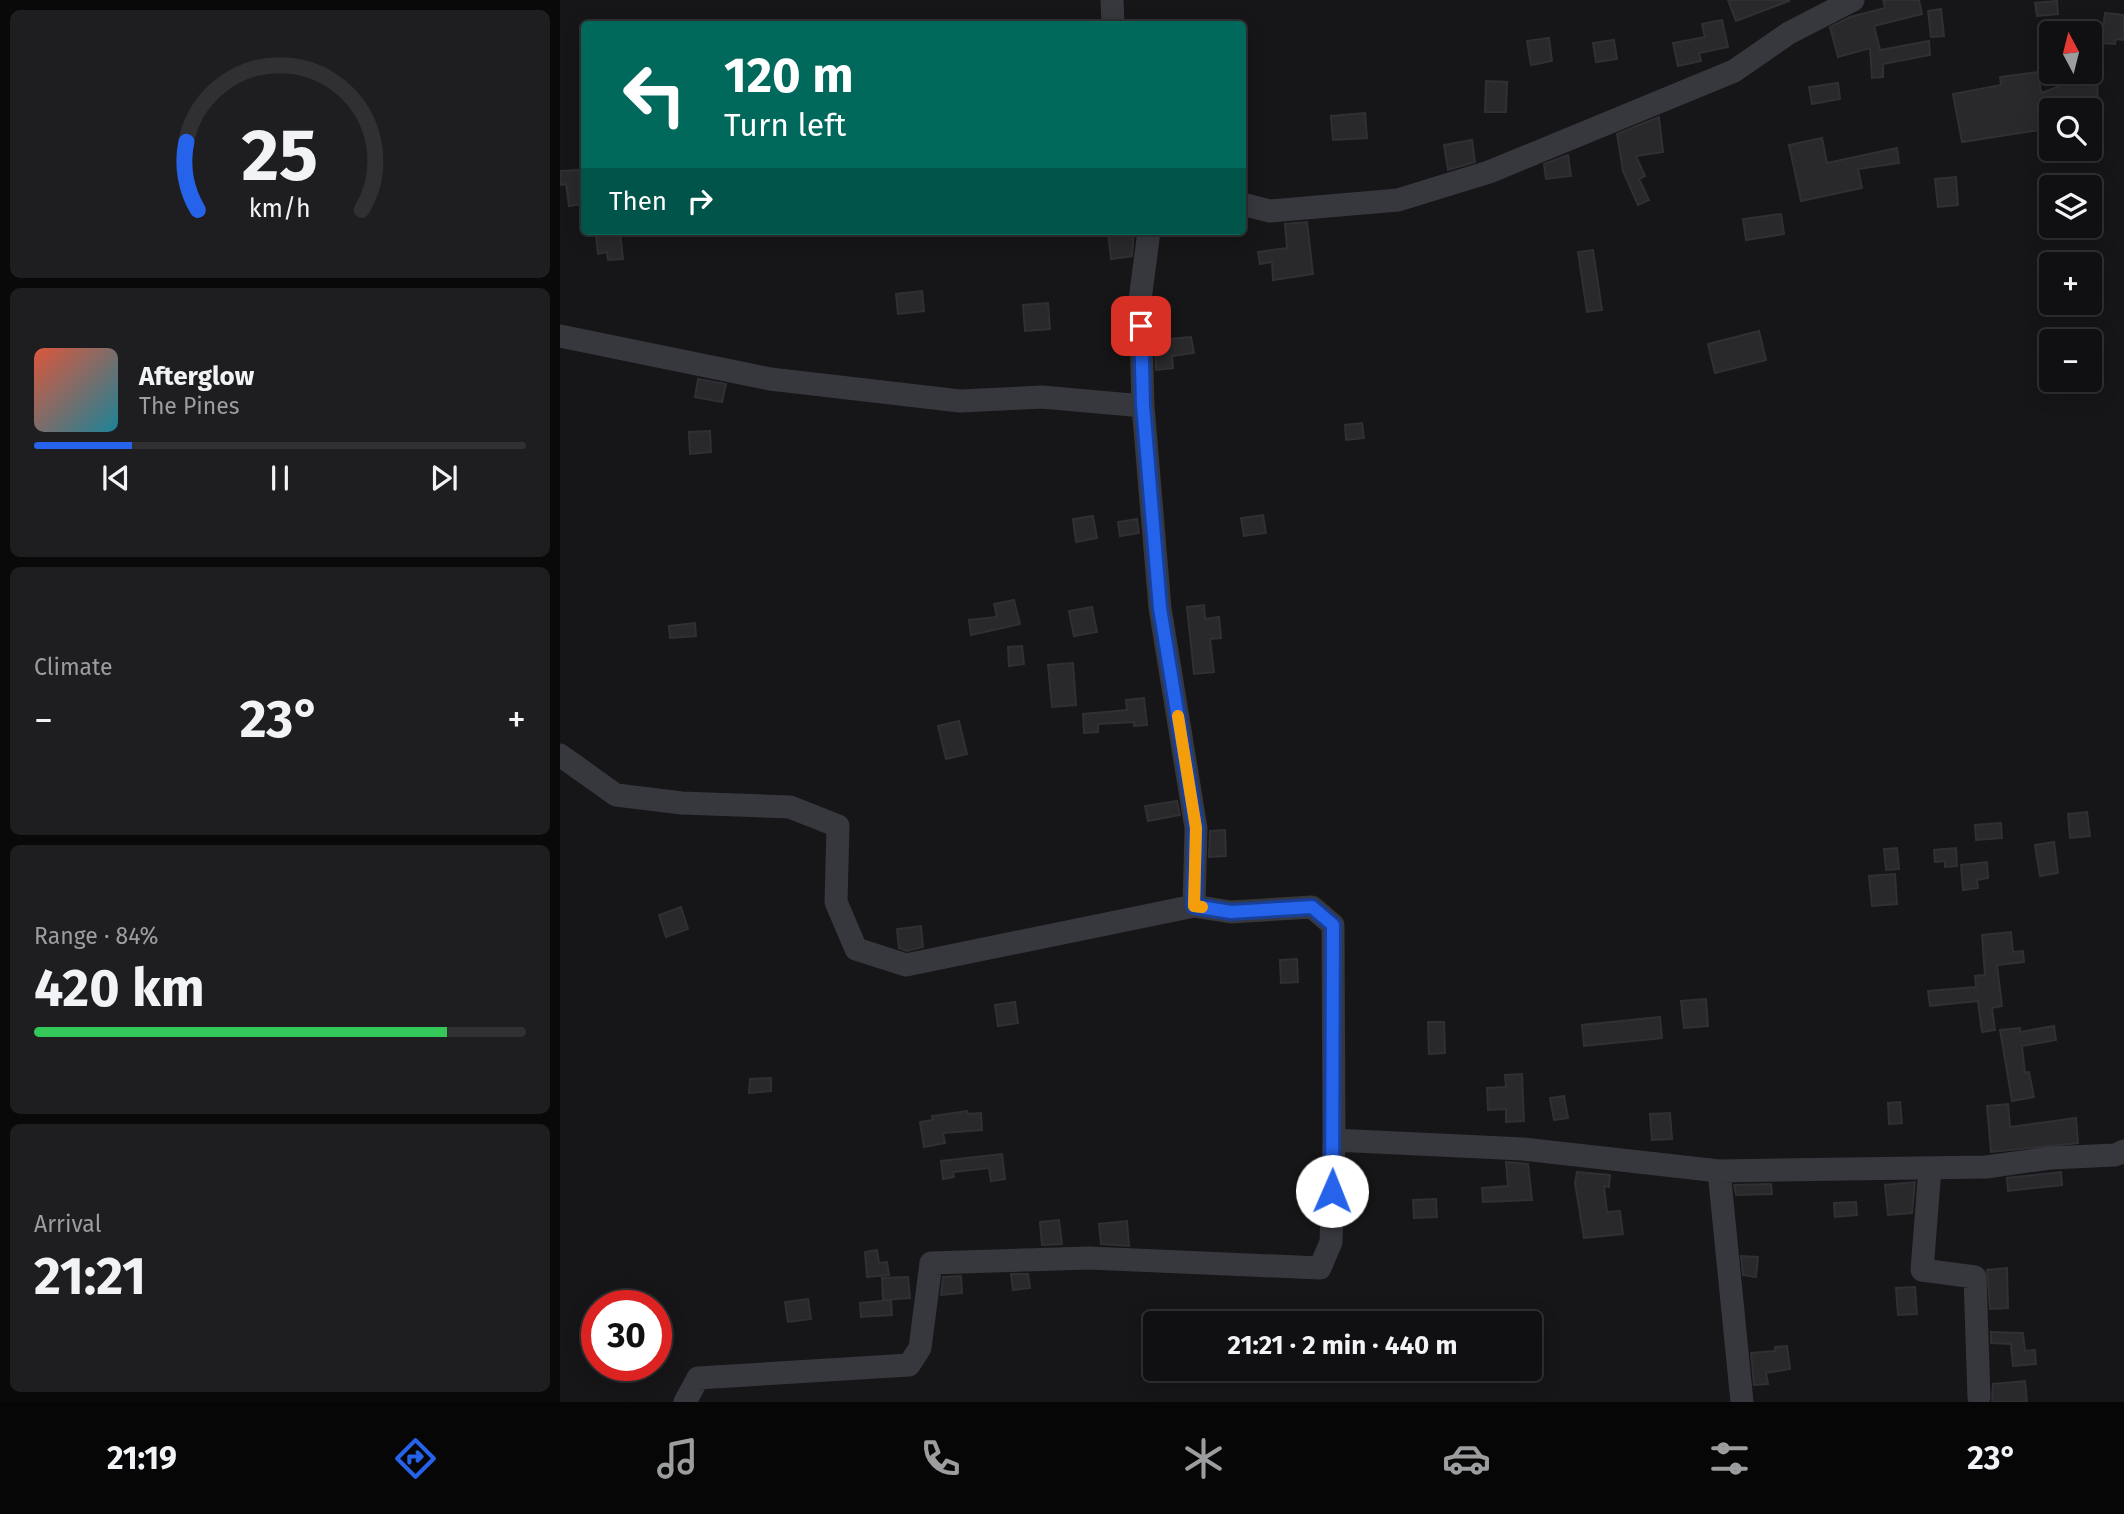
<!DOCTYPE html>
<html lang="en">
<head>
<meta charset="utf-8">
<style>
  body { margin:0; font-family:"Fira Sans",sans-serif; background:#1e1e20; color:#f1f3f6; height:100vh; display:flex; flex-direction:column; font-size:26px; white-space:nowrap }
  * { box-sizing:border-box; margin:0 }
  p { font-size:23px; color:#9c9d9f }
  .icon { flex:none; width:38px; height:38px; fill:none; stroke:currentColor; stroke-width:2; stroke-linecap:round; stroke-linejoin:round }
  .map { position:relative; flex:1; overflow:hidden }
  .details { display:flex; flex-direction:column; gap:10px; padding:10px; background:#09090a; width:560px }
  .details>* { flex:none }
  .banner { position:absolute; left:21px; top:21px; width:665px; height:214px; border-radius:7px; box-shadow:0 4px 18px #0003,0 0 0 2px #303032; background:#00695c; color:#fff; overflow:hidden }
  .needle { width:46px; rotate:353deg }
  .tools { position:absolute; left:1479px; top:21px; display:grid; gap:14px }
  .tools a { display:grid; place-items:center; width:63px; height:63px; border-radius:7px; background:#101012; box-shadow:0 4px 18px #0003,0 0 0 2px #303032; font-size:35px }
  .speed { position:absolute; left:21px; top:1290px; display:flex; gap:14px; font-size:35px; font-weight:700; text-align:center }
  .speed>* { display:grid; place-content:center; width:91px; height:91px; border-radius:50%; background:#101012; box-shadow:0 4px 18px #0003,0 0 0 2px #303032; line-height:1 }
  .speed .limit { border:10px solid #d22; background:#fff; color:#111 }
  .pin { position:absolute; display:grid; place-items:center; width:60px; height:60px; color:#fff; margin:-30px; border-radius:14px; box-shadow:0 4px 10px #0006 }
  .me { position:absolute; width:77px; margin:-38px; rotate:1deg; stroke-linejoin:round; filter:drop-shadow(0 0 5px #0008) }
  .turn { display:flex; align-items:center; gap:24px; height:147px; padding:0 28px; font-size:32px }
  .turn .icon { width:91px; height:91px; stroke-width:2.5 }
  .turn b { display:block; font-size:49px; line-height:60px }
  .then { display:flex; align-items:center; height:66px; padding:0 28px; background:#0003; gap:14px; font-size:26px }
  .big { font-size:52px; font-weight:700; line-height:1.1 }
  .details .widget { flex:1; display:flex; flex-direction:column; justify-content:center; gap:10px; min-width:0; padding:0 24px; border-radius:10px; background:#1e1e20 }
  .details .dial { align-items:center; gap:0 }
  .dial svg { height:182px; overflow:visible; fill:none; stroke:#303032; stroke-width:7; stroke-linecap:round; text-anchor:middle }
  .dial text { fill:#f1f3f6; stroke:none }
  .song { display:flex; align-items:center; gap:21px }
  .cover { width:84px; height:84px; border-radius:10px; background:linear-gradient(135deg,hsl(10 70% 55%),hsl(190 70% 35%)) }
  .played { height:7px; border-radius:4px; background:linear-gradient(90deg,#2563eb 20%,#303032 20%) }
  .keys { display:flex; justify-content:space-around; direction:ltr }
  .heat { display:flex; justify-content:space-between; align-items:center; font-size:38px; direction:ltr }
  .charge { height:10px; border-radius:5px; background:linear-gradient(90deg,#34c759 84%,#303032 0) }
  .trip { position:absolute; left:583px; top:1311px; width:399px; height:70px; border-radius:7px; background:#101012; box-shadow:0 4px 18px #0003,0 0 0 2px #303032; font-weight:700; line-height:70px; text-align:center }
  .tab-bar { display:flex; height:112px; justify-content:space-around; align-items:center; background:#060607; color:#9c9d9f }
  .tab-bar .icon { width:49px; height:49px }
  .tab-bar .active { color:#2563eb }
  .tab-bar b { font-size:32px; color:#f1f3f6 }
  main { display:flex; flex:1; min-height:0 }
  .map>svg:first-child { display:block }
  .building { fill:#29292c; stroke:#303034; stroke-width:2 }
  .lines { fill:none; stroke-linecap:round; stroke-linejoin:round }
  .minor { stroke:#37383d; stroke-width:23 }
  .route-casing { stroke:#184099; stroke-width:18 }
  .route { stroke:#2563eb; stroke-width:12 }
  .slow { stroke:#f59e0b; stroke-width:12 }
</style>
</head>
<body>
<main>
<section class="details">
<div class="widget dial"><svg viewBox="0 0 100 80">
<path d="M14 69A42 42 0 1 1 86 69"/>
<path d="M14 69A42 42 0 0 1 9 39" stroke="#2563eb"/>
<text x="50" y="56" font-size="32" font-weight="700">25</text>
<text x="50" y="72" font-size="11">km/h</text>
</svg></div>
<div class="widget">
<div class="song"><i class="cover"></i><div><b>Afterglow</b><p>The Pines</p></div></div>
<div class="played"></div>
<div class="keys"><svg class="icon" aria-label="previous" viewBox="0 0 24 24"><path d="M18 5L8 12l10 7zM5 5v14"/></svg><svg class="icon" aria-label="pause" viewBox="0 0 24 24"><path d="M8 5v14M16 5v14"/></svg><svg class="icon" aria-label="next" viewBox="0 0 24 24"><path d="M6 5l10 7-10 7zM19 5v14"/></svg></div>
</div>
<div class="widget"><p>Climate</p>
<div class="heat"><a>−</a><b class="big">23°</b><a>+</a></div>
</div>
<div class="widget"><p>Range · 84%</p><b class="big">420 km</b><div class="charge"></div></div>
<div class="widget"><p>Arrival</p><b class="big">21:21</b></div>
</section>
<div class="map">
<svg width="1564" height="1402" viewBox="0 0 1564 1402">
  <rect width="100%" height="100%" fill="#161618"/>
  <path class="building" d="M 1168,0 L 1229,0 L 1229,1 L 1176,21 Z
    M 1323,0 L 1359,0 L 1362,14 L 1314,26 L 1320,50 L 1369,41 L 1370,55 L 1323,64 L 1323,77 L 1312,78 L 1310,48 L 1278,57 L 1270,27 L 1290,17 L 1325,8 Z
    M 1497,1 L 1498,14 L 1477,16 L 1475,3 Z
    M 1381,9 L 1384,36 L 1371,37 L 1368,11 Z
    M 1545,13 L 1564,15 L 1564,40 L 1556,39 L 1555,44 L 1541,43 Z
    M 1162,20 L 1168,47 L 1139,53 L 1141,61 L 1118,66 L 1113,43 L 1145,37 L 1142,24 Z
    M 989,38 L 992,61 L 971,65 L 967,41 Z
    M 1054,40 L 1057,59 L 1036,62 L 1033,43 Z
    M 1478,72 L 1481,93 L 1506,84 L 1505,78 L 1537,74 L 1538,110 L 1510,110 L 1509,101 L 1483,110 L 1486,129 L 1402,142 L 1393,94 L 1441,85 L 1440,77 Z
    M 926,81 L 947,82 L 946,112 L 925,112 Z
    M 1278,83 L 1280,99 L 1252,104 L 1249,87 Z
    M 805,113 L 807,138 L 773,140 L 771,116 Z
    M 1099,117 L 1103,152 L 1076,156 L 1085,176 L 1079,179 L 1089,200 L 1078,205 L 1063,171 L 1057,134 Z
    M 1262,138 L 1267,163 L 1337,148 L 1339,163 L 1298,169 L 1302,188 L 1241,201 L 1229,145 Z
    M 912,140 L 915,162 L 888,170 L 884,145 Z
    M 1008,155 L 1011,176 L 986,179 L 984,164 Z
    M 19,170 L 22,204 L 9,206 L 6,184 L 0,185 L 0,171 Z
    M 1396,177 L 1398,205 L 1378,207 L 1375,179 Z
    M 1221,214 L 1224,234 L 1186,240 L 1183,219 Z
    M 747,222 L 753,274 L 713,280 L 712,262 L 700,264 L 698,252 L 727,248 L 725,224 Z
    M 548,231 L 574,231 L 572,256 L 551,259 Z
    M 60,232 L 63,259 L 48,260 L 47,252 L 38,254 L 36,235 Z
    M 1033,250 L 1042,310 L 1027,312 L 1018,252 Z
    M 362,291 L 364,311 L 338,314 L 336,294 Z
    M 488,303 L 490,329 L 465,331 L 463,305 Z
    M 1199,331 L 1206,360 L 1155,373 L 1148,344 Z
    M 631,337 L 634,353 L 612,356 L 613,368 L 596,370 L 595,340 Z
    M 138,379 L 166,384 L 162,402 L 135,397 Z
    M 802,423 L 804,438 L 786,440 L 785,425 Z
    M 150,431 L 151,452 L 130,454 L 129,432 Z
    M 703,515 L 706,533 L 684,536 L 681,518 Z
    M 533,516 L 537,538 L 516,542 L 513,519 Z
    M 577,519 L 579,533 L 560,536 L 558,522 Z
    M 454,600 L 460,624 L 411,635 L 409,620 L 437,617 L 434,604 Z
    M 644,605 L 645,619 L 659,617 L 661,638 L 650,639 L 654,672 L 634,674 L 627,607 Z
    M 532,607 L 537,632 L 514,636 L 509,611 Z
    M 135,623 L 136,636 L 110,638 L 109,626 Z
    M 462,646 L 464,664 L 449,666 L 448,647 Z
    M 513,663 L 516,705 L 492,707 L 488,665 Z
    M 584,698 L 587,725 L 574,726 L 574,722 L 538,724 L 538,732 L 524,733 L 523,714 L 567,710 L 566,700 Z
    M 399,721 L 407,754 L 386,759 L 378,726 Z
    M 617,801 L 620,815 L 588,821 L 585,806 Z
    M 1527,812 L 1530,836 L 1510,838 L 1508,814 Z
    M 1441,823 L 1442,838 L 1416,840 L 1415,825 Z
    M 665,830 L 666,856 L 649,857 L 650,831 Z
    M 1494,842 L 1498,873 L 1480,876 L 1475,845 Z
    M 1337,848 L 1339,869 L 1326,870 L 1324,849 Z
    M 1396,848 L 1397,866 L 1385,867 L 1385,861 L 1375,862 L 1374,850 Z
    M 1427,862 L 1428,878 L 1417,880 L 1418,888 L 1403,890 L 1401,865 Z
    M 1335,874 L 1337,904 L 1312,906 L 1309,876 Z
    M 121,907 L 128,929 L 106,937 L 99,915 Z
    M 361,926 L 363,947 L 347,951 L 339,948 L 337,929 Z
    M 1451,932 L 1453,952 L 1463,951 L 1464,962 L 1437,965 L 1442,1006 L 1432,1008 L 1435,1030 L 1422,1032 L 1418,1001 L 1370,1006 L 1368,991 L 1416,987 L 1415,976 L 1425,975 L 1422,935 Z
    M 737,959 L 738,982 L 721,983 L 720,960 Z
    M 1146,999 L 1148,1026 L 1124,1028 L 1121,1001 Z
    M 455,1002 L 458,1023 L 438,1026 L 435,1005 Z
    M 1100,1017 L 1102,1038 L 1024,1046 L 1022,1025 Z
    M 868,1022 L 884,1022 L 885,1053 L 869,1054 Z
    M 1494,1026 L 1496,1040 L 1462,1046 L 1465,1073 L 1469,1072 L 1474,1097 L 1452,1101 L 1440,1030 L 1460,1028 L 1460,1032 Z
    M 962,1074 L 964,1121 L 946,1122 L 946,1109 L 928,1110 L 927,1088 L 946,1087 L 945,1075 Z
    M 211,1078 L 211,1091 L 189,1093 L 190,1079 Z
    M 1004,1096 L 1008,1118 L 994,1120 L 990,1098 Z
    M 1340,1102 L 1342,1123 L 1329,1124 L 1328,1103 Z
    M 1448,1104 L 1450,1127 L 1516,1118 L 1518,1143 L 1431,1152 L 1427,1106 Z
    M 407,1111 L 408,1114 L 421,1113 L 422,1130 L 383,1133 L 385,1143 L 364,1147 L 360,1122 L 373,1120 L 372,1116 Z
    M 1110,1113 L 1112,1139 L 1092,1140 L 1090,1114 Z
    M 442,1154 L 445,1179 L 431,1181 L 429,1168 L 393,1172 L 394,1177 L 383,1179 L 381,1161 Z
    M 946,1162 L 968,1164 L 972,1200 L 923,1202 L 922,1188 L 948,1186 Z
    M 1017,1172 L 1050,1175 L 1049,1187 L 1044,1186 L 1047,1212 L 1060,1211 L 1063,1234 L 1024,1238 L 1015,1183 Z
    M 1501,1172 L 1502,1185 L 1448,1191 L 1447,1178 Z
    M 1355,1182 L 1352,1213 L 1328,1215 L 1325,1185 Z
    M 1211,1184 L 1212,1194 L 1176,1195 L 1174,1185 Z
    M 876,1199 L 877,1217 L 854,1218 L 853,1200 Z
    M 1296,1202 L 1297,1215 L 1275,1217 L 1274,1203 Z
    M 499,1220 L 502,1244 L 482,1245 L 480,1222 Z
    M 567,1221 L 569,1246 L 541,1244 L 539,1224 Z
    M 317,1250 L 319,1263 L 327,1262 L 329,1275 L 307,1277 L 305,1252 Z
    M 1181,1256 L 1198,1257 L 1196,1277 L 1183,1275 Z
    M 1447,1268 L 1448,1308 L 1430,1309 L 1427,1270 Z
    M 451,1274 L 468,1274 L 470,1288 L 453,1290 Z
    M 401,1276 L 402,1293 L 381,1295 L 383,1277 Z
    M 348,1277 L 350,1298 L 323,1300 L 322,1278 Z
    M 1355,1287 L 1357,1314 L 1338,1315 L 1336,1288 Z
    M 248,1299 L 251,1319 L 228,1322 L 225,1302 Z
    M 331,1300 L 332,1315 L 301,1317 L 300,1303 Z
    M 1431,1332 L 1463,1333 L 1465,1351 L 1475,1350 L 1476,1364 L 1453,1366 L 1451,1344 L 1431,1343 Z
    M 1227,1346 L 1230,1369 L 1206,1373 L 1208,1384 L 1194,1385 L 1191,1353 L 1215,1351 L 1215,1347 Z
    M 1465,1381 L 1467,1402 L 1432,1402 L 1433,1384 Z"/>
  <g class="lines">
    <path class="minor" d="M 552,0 L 553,24
      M 682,204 L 710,211 L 838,200 L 929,172 L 1174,71 L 1229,33 L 1293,0
      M 589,231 L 580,300 L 583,406 L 600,608 L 636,828 L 634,906
      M 0,336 L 210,379 L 400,401 L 482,397 L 583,406
      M 0,755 L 56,795 L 122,803 L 230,807 L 278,826 L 276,902 L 296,949 L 346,965 L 634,906 L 671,912 L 752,907 L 773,925 L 774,1140 L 963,1149 L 1159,1171 L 1426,1167 L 1490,1158 L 1555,1155 L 1564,1151
      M 1370,1168 L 1362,1270 L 1415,1277 L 1419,1397
      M 1159,1171 L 1182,1402
      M 125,1402 L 138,1378 L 349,1365 L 360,1348 L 371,1263 L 529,1258 L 760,1268 L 771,1242 L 774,1140"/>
  </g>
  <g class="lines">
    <g class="route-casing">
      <path id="route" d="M 581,326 L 583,405 L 600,608 L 636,828 L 634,906 L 671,912 L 752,907 L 773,925 L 772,1191"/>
    </g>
    <use href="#route" class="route"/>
    <path class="slow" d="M 618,716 L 636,828 L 634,906 L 642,907"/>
  </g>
</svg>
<div class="tools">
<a><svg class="needle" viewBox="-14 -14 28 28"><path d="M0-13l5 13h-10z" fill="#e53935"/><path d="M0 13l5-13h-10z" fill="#9c9d9f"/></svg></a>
<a><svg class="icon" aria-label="search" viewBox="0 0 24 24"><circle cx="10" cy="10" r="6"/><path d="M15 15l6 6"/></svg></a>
<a><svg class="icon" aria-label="layers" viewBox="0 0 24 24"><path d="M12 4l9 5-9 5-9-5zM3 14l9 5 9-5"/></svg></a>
<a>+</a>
<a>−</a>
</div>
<div class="speed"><div class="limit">30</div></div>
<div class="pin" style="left:581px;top:326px;background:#d93025"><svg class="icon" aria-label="arrive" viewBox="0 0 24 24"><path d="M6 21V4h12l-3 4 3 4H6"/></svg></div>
<svg class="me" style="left:772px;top:1191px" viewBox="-20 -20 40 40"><circle r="19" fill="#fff"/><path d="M0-13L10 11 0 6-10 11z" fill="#2563eb"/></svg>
<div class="trip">21:21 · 2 min · 440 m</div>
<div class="banner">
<div class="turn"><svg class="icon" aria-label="left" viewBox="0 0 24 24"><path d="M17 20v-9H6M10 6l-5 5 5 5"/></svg><div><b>120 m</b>Turn left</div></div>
<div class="then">Then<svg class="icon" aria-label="right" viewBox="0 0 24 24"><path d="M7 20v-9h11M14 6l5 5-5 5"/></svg></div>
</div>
</div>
</main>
<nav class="tab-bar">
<b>21:19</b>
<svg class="icon active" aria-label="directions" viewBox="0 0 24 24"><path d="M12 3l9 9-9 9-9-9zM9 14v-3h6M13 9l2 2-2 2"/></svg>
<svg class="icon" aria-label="music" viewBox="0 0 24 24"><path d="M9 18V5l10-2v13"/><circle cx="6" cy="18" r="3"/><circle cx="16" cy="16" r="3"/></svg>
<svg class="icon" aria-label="phone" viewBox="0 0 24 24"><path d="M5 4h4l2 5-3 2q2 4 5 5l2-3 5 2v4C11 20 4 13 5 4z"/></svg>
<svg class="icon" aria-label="climate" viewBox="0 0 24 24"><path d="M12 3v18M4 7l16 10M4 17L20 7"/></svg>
<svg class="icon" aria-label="car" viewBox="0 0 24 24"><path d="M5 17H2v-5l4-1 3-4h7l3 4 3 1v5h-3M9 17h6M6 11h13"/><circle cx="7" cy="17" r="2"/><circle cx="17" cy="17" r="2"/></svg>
<svg class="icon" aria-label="filters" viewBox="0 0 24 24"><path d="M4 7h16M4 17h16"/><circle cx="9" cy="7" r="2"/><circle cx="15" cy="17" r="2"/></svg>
<b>23°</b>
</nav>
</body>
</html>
